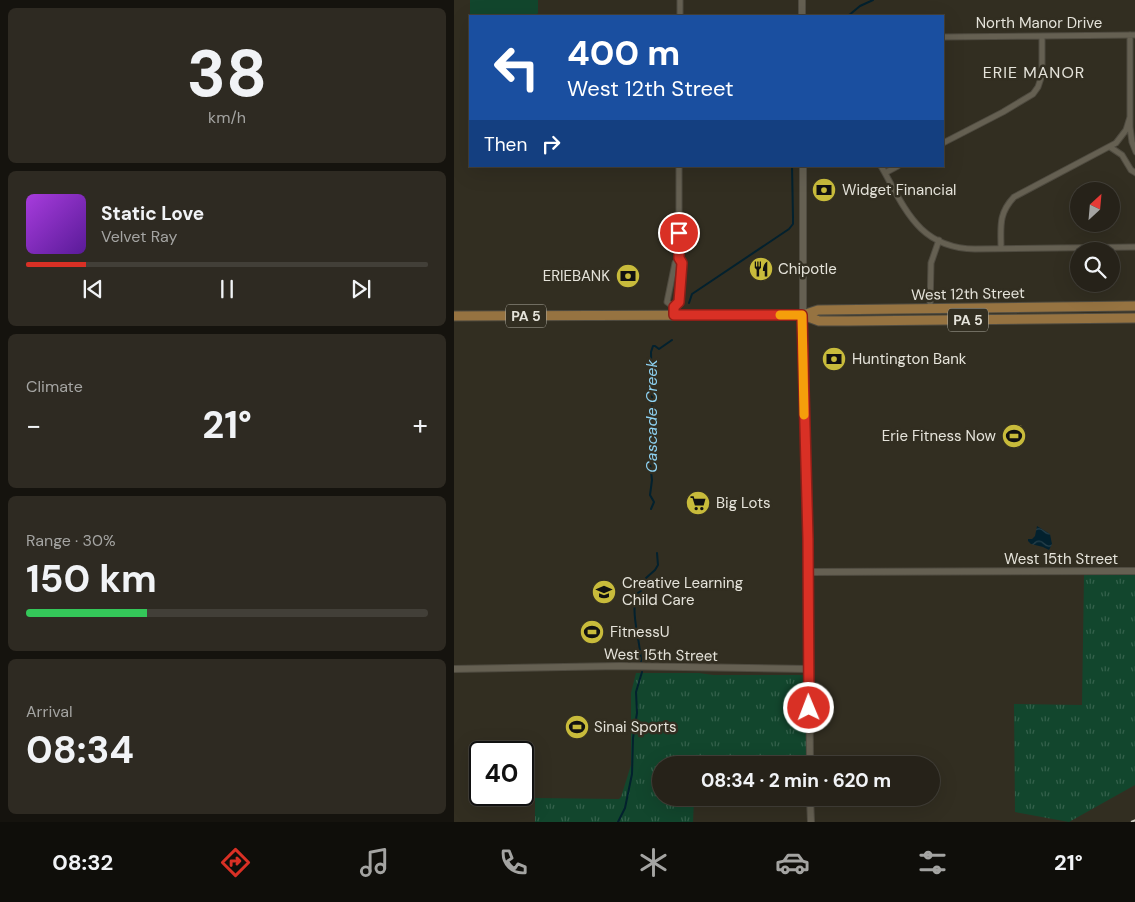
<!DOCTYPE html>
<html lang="en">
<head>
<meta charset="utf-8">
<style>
  body { margin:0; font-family:"DM Sans",sans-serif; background:#2e2a22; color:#f1f3f6; height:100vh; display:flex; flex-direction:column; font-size:19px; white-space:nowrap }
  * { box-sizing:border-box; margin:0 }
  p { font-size:16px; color:#a4a4a2 }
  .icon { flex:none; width:28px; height:28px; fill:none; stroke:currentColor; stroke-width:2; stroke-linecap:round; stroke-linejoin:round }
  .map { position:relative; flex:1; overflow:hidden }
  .sheet { display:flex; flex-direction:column; gap:8px; padding:8px; background:#15130e; width:454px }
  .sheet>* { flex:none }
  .guide { position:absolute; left:15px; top:15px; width:475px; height:152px; border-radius:0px; box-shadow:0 5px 20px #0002,0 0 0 1px #423f38; background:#1a4fa0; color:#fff; overflow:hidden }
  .needle { width:32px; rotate:26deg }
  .fabs { position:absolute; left:616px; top:182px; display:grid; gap:10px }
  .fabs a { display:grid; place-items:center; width:50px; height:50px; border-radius:50%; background:#262219; box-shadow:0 5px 20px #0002,0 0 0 1px #423f38; font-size:25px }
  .speed { position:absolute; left:15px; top:741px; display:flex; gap:10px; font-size:25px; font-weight:700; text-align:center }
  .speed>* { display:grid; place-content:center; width:65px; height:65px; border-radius:50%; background:#262219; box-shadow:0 5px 20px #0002,0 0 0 1px #423f38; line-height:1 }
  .speed .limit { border:2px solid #111; border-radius:8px; background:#fff; color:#111 }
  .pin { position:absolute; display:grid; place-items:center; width:42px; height:42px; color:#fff; margin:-21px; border:2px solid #fff; border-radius:50%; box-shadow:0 1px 5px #0007 }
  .me { position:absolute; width:55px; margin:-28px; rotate:359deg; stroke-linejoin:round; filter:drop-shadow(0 0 4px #0008) }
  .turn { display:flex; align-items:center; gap:18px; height:105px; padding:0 15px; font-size:22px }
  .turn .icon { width:65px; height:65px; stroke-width:2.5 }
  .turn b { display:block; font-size:35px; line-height:42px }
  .then { display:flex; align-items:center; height:48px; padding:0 15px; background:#0003; gap:10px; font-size:19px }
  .big { font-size:38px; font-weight:700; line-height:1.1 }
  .sheet .tile { flex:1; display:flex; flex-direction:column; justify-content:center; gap:8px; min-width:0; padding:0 18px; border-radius:8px; background:#2e2a22 }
  .sheet .dial { align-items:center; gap:0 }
  .dial b { font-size:65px; line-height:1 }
  .song { display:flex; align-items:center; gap:15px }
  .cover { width:60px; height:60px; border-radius:8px; background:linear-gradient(135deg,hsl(280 70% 55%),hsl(270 70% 35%)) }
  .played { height:5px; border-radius:2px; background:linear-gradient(90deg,#d93025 15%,#423f38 15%) }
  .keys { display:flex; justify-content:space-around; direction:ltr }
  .heat { display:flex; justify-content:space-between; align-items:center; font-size:28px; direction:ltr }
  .charge { height:8px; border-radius:4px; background:linear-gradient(90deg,#34c759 30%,#423f38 0) }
  .trip { position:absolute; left:198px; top:756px; width:288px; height:50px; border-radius:25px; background:#262219; box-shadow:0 5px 20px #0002,0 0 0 1px #423f38; font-weight:700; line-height:50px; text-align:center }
  .dock { display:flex; height:80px; justify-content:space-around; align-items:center; background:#0f0e0a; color:#a4a4a2 }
  .dock .icon { width:35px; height:35px }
  .dock .on { color:#d93025 }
  .dock b { font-size:22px; color:#f1f3f6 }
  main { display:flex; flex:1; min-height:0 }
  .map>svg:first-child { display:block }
  .grass { fill:url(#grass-tufts) }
  .park { fill:#12462d }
  .water { fill:url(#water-waves) }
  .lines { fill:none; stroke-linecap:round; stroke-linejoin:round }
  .stream { stroke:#03212e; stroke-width:2 }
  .minor-casing { stroke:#4f4b40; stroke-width:7 }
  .tertiary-casing { stroke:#4f4b40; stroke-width:8 }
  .primary-casing { stroke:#4f4b40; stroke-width:11 }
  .minor { stroke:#656052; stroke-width:5 }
  .tertiary { stroke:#656052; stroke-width:6 }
  .primary { stroke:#967341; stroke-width:9 }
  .rail { stroke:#cac8be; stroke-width:2; stroke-dasharray:8 4; stroke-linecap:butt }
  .route-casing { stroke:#8d1f18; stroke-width:12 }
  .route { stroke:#d93025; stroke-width:9 }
  .slow { stroke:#f59e0b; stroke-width:9 }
  .labels { text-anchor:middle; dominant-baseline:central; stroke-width:5; stroke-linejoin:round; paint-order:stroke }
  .shield { fill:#322e21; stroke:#afada2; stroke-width:1 }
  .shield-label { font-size:14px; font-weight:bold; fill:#e5e3da }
  .street-label { font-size:15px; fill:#e5e3da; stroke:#322e21 }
  .poi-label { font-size:15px; fill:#e5e3da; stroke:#322e21; text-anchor:start }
  .neighbourhood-label { font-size:16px; letter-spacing:1px; fill:#e5e3da; stroke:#322e21 }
  .water-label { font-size:16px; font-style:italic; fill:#8ed2f2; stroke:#322e21 }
</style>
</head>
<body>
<main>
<section class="sheet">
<div class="tile dial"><b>38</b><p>km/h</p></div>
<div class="tile">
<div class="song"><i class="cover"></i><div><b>Static Love</b><p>Velvet Ray</p></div></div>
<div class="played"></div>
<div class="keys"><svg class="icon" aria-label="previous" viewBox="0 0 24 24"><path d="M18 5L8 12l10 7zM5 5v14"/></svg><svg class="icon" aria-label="pause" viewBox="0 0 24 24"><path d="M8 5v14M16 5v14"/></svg><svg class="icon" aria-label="next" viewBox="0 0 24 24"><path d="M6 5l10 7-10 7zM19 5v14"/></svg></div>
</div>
<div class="tile"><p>Climate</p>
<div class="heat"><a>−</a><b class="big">21°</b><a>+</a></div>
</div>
<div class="tile"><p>Range · 30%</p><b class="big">150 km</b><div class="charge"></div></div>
<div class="tile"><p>Arrival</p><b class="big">08:34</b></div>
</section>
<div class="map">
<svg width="682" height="822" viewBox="0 0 682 822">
  <defs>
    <pattern id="grass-tufts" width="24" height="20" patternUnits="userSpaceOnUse" patternTransform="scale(1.25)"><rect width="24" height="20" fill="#12462d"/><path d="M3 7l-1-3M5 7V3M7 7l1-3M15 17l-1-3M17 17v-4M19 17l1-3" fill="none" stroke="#34614b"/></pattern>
    <pattern id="water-waves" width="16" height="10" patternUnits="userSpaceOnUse" patternTransform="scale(1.25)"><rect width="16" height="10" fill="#03212e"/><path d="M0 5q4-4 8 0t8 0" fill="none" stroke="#28414c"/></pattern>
  </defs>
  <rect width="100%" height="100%" fill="#322e21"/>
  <path class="grass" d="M 681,574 L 681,785 L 615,822 L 561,812 L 560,704 L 628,705 L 630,575 Z
    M 182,673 L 245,673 L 259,675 L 353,675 L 352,765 L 206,765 L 206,798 L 344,798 L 338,800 L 240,800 L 239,822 L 81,822 L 81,798 L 165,799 L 167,797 L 177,765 L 177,693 Z"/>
  <path class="park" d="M 16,0 L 84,0 L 84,13 L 81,16 L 16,16 Z"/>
  <path class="water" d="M 583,526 L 596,534 L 598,544 L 595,550 L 589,547 L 577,544 L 574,541 L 574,539 L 578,539 L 581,536 Z"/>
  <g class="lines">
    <path class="stream" d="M 394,16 L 406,6 L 419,0
      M 235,303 L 238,294 L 335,229 L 339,224 L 339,218 L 338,166
      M 197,509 L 200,502 L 196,495 L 198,480 L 196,462 L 199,448 L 197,352 L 199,346 L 201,346 L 205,349 L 218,340
      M 187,661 C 186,639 177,617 182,594 L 187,591 L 192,578 L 201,570 L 204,565 L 203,553
      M 164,822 L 171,808 L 178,774 L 179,738 L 183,713 L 182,692 L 188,672"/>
    <g class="minor-casing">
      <path id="minor" d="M 226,16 L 226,0
        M 676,35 L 676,127 L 678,142 L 682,152
        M 489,37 L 682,35
        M 489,143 L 549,112 L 579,94 L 584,87 L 588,75 L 588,36
        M 656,147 L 668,155 L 677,170 L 682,173
        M 427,166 C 451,208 464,248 521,249 L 682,247
        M 431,173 L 444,166
        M 547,248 C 547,227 544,214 560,197 L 662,143 L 672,130 L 676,117
        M 225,258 L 221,263 L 213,302 L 220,307 L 225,303 L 228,263 L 225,258 L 225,166
        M 476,309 L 477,263 L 485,240"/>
    </g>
    <g class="tertiary-casing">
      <path id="tertiary" d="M 348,0 L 348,16
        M 349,166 L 349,397 L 354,539 L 356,765
        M 354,572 L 682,571
        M 0,669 L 166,666 L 355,669
        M 356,798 L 357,822"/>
    </g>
    <g class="primary-casing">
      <path id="primary" d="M 349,315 L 364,310 L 682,306
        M 0,316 L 349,315 L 365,321 L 394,321 L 682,318"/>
    </g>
    <use href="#minor" class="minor"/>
    <use href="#tertiary" class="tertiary"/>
    <use href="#primary" class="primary"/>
    <path class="rail" d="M 677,822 L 682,820"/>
  </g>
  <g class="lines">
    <g class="route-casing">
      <path id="route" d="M 225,233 L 225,258 L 228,263 L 225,302 L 220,307 L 220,315 L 348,315 L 354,539 L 355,708"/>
    </g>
    <use href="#route" class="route"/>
    <path class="slow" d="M 326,315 L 348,315 L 350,415"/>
  </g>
  <defs>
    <g id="bank-disc" transform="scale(1.25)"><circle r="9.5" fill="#c8bb3b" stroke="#322e21"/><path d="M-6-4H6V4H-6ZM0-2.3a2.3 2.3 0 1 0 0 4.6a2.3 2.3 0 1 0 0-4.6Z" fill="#111"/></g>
    <g id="restaurant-disc" transform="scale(1.25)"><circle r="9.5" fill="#c8bb3b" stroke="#322e21"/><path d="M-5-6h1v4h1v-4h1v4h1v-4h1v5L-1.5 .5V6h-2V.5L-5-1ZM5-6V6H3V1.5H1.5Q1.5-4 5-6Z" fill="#111"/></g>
    <g id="stadium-disc" transform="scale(1.25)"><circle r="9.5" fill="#c8bb3b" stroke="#322e21"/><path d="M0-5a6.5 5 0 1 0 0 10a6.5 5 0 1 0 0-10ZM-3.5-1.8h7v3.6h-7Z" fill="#111"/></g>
    <g id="supermarket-disc" transform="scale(1.25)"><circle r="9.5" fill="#c8bb3b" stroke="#322e21"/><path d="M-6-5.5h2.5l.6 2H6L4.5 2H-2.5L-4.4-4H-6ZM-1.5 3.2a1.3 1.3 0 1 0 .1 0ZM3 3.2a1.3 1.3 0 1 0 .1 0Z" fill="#111"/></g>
    <g id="school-disc" transform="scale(1.25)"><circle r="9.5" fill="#c8bb3b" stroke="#322e21"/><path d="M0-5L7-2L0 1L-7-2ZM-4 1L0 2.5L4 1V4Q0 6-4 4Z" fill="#111"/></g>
  </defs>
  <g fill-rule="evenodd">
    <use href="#bank-disc" x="370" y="190"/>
    <use href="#restaurant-disc" x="307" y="269"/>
    <use href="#bank-disc" x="174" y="276"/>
    <use href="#bank-disc" x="380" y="359"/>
    <use href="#stadium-disc" x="560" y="436"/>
    <use href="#supermarket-disc" x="244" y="503"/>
    <use href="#school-disc" x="150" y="592"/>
    <use href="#stadium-disc" x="138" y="632"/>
    <use href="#stadium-disc" x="123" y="727"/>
  </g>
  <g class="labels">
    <g class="shield">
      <rect x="52" y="304.5" width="40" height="23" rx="4"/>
      <rect x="494" y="308.5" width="40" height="23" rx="4"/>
    </g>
    <g class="shield-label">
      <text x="72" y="316">PA 5</text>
      <text x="514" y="320">PA 5</text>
    </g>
    <g class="street-label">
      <text x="585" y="23">North Manor Drive</text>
      <text transform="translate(514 294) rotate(-1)">West 12th Street</text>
      <text x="607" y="559">West 15th Street</text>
      <text transform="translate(207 655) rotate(1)">West 15th Street</text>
    </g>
    <g class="poi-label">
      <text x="388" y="190">Widget Financial</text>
      <text x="324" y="269">Chipotle</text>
      <text x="156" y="276" text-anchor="end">ERIEBANK</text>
      <text x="398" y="359">Huntington Bank</text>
      <text x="542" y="436" text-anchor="end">Erie Fitness Now</text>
      <text x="262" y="503">Big Lots</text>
      <text x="168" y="583">Creative Learning<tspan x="168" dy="17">Child Care</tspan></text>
      <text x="156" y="632">FitnessU</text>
      <text x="140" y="727">Sinai Sports</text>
    </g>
    <g class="neighbourhood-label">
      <text x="580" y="72">ERIE MANOR</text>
    </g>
    <g class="water-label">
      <text transform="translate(197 416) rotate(-90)">Cascade Creek</text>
    </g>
  </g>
</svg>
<div class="fabs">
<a><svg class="needle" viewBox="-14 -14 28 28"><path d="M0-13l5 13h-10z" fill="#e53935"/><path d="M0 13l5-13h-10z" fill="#a4a4a2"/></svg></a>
<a><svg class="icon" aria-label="search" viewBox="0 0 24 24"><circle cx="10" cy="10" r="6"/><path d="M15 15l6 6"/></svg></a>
</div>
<div class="speed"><div class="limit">40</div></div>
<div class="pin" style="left:225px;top:233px;background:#d93025"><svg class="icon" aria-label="arrive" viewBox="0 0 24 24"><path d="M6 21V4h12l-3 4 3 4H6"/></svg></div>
<svg class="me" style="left:355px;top:708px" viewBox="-20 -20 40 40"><circle r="17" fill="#d93025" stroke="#fff" stroke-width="3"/><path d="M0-11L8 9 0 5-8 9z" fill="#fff"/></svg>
<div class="trip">08:34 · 2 min · 620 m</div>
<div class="guide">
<div class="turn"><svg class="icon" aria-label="left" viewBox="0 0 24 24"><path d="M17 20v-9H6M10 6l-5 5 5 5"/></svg><div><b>400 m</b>West 12th Street</div></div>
<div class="then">Then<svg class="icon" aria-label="right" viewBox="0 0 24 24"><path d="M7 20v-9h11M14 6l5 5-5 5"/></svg></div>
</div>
</div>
</main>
<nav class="dock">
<b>08:32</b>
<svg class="icon on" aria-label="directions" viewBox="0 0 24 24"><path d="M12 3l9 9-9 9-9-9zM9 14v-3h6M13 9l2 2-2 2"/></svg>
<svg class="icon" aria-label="music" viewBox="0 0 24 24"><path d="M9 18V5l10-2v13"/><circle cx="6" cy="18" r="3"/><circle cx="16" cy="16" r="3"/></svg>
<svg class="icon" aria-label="phone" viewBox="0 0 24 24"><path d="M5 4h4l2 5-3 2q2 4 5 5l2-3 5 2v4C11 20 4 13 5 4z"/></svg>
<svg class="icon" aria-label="climate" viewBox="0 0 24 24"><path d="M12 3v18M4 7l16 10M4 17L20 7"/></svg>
<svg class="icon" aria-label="car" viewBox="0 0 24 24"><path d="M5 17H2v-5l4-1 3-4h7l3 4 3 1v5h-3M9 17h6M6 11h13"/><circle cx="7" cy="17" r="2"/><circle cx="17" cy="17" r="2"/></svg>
<svg class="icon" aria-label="filters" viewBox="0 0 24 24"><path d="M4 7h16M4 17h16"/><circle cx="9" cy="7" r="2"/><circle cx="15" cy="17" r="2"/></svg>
<b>21°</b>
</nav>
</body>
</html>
